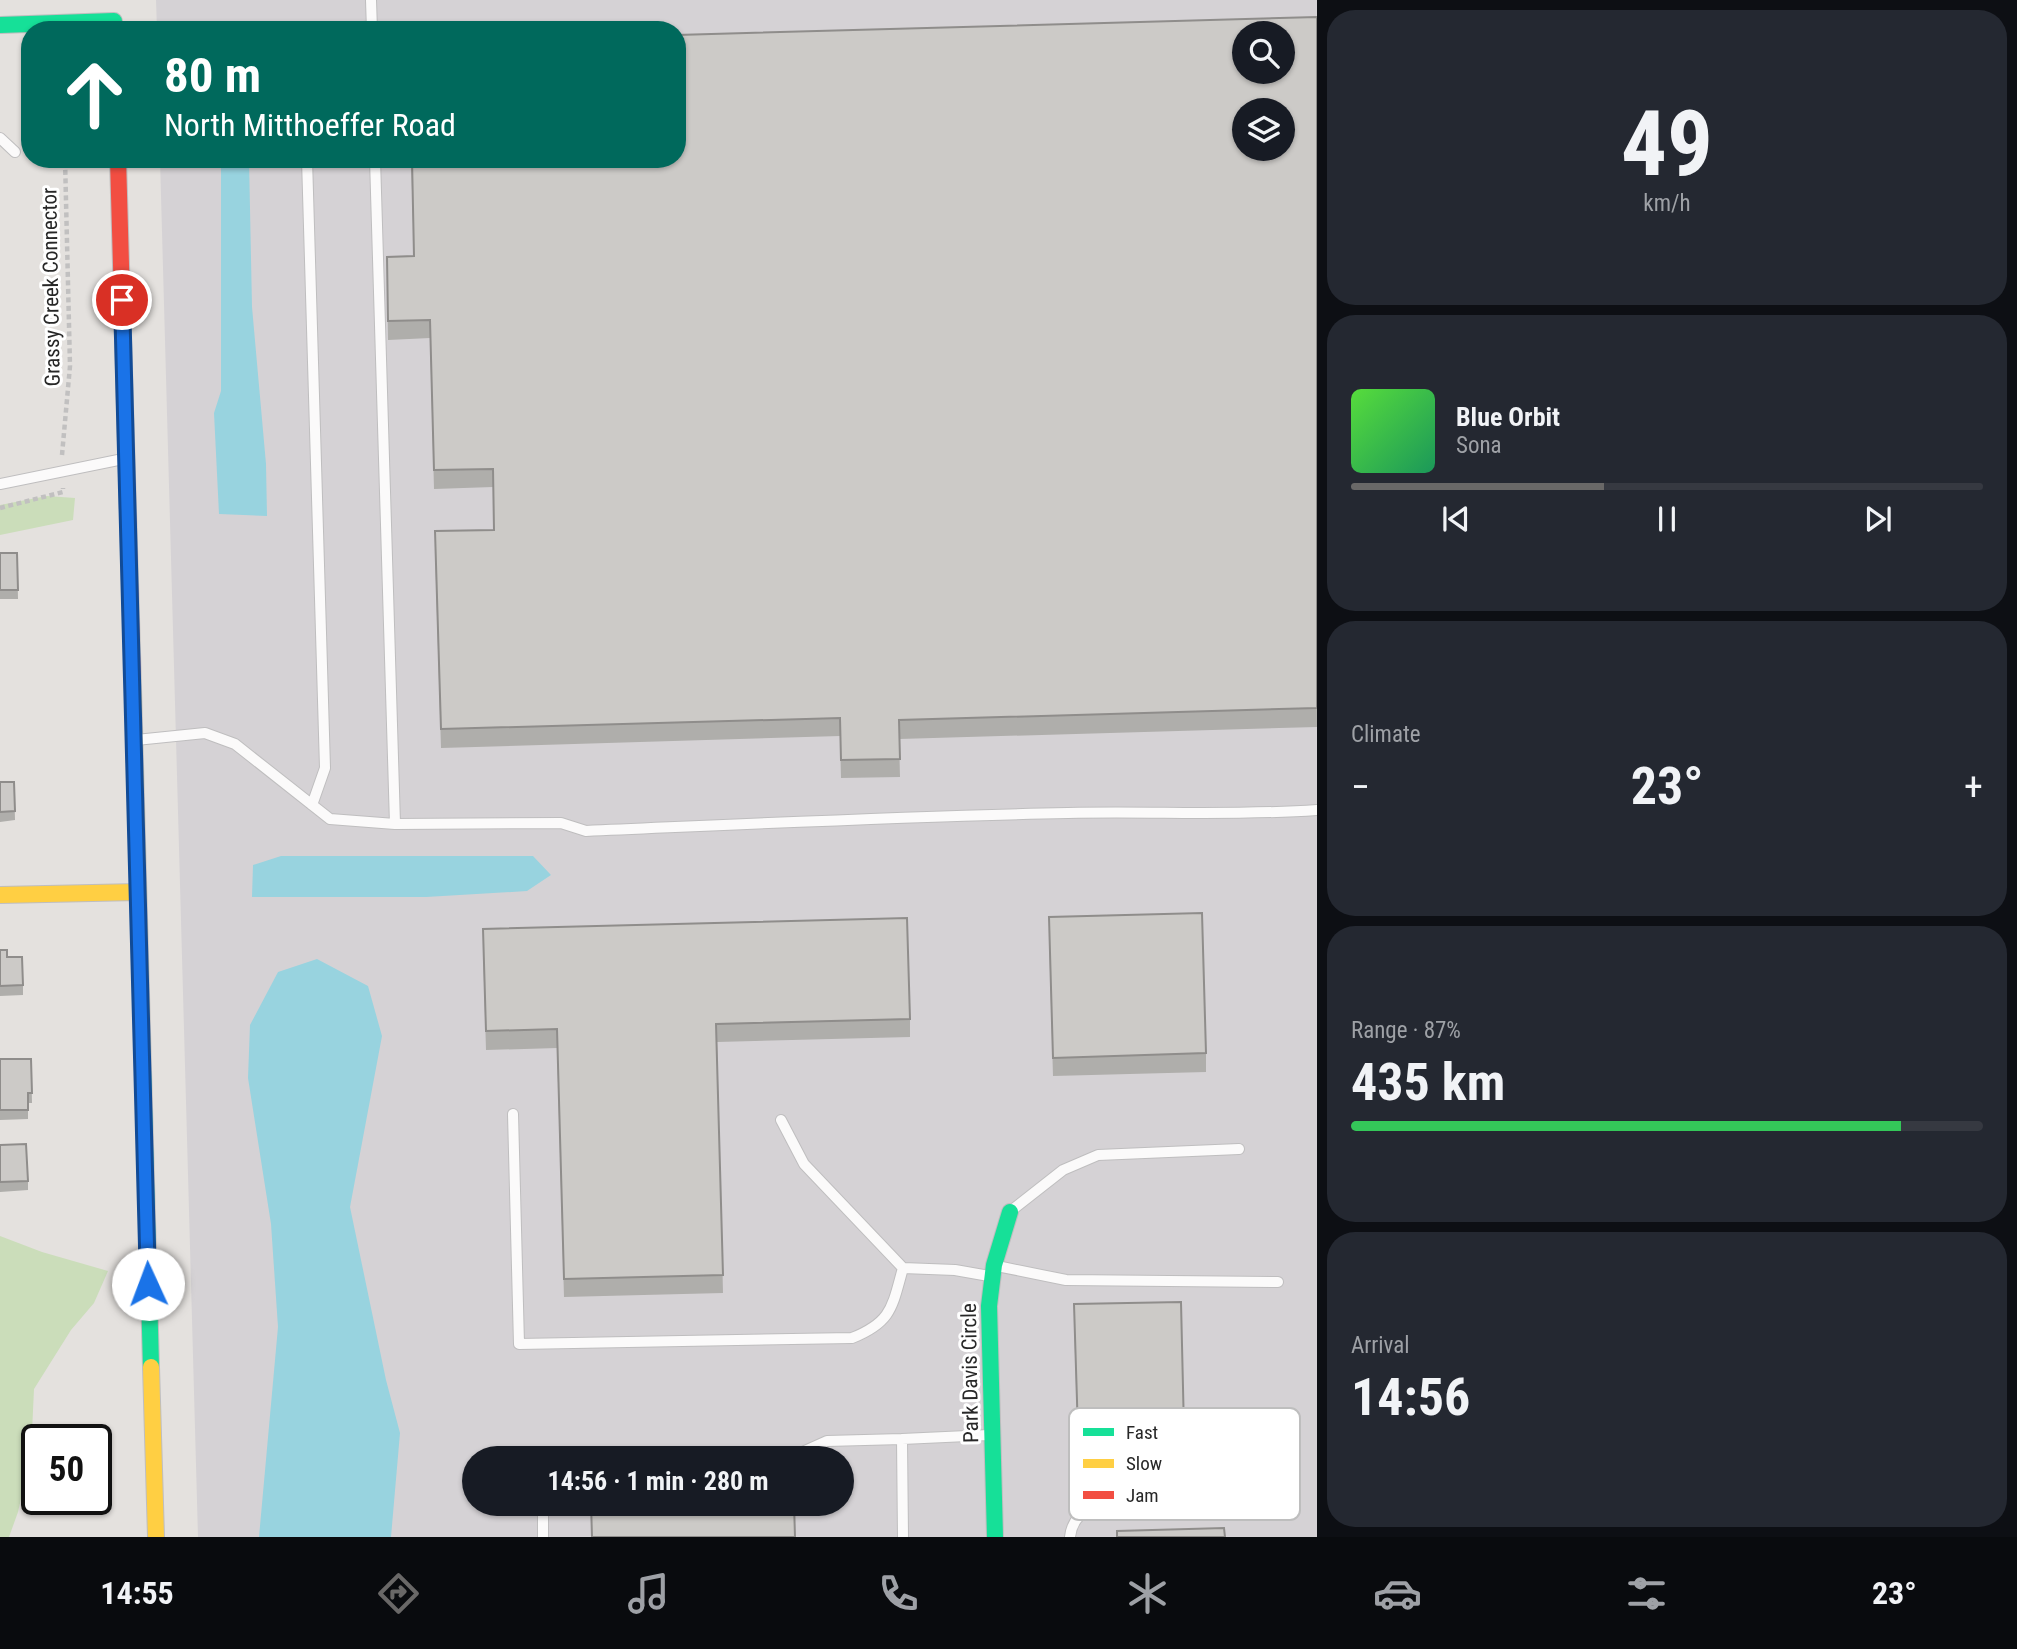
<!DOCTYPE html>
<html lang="en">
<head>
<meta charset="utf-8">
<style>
  body { margin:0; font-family:"Roboto Condensed",sans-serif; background:#242831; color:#f1f3f6; height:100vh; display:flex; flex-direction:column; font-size:26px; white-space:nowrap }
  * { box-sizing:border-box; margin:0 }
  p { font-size:23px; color:#9ea1a6 }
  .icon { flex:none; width:38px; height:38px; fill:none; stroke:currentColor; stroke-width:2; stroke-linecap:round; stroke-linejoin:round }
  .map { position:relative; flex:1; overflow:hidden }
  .drawer { display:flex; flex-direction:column; gap:10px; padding:10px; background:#0d0f14; width:700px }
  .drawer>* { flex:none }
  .hud { position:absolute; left:21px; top:21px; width:665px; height:147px; border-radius:28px; box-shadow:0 2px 5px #0004; background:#00695c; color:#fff; overflow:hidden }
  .controls { position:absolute; left:1232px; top:21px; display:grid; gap:14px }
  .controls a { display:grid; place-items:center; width:63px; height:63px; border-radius:50%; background:#171b24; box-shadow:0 2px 5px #0004; font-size:35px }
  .speed { position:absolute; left:21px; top:1424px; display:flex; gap:14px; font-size:35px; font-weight:700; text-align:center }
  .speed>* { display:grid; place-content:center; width:91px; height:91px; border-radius:50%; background:#171b24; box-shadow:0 2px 5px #0004; line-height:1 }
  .speed .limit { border:4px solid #111; border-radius:10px; background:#fff; color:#111 }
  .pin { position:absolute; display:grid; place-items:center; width:60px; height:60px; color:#fff; margin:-30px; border:4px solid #fff; border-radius:50%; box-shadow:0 2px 7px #0007 }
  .me { position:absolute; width:77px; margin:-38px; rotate:358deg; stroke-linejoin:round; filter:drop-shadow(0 0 5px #0008) }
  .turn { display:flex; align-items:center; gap:24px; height:147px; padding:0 28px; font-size:32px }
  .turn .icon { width:91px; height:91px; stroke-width:2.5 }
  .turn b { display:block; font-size:49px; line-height:60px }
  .big { font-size:52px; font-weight:700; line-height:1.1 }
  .drawer .tile { flex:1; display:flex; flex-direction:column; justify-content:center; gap:10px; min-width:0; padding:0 24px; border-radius:28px; background:#242831 }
  .drawer .dial { align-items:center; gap:0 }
  .dial b { font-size:91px; line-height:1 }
  .song { display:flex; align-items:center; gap:21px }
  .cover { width:84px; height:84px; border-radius:10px; background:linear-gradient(135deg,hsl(110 70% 55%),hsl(150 70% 35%)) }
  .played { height:7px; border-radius:4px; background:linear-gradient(90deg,#696867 40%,#363941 40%) }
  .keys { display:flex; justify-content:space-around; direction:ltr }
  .heat { display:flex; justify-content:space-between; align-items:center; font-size:38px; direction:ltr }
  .charge { height:10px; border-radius:5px; background:linear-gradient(90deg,#34c759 87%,#363941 0) }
  .trip { position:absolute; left:462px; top:1446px; width:392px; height:70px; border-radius:35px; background:#171b24; box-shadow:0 2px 5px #0004; font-weight:700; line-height:70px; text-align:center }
  .tab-bar { display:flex; height:112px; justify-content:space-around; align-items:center; background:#090b0e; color:#9ea1a6 }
  .tab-bar .icon { width:49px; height:49px }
  .tab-bar .on { color:#696867 }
  .tab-bar b { font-size:32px; color:#f1f3f6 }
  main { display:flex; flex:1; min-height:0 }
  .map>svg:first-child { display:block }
  .industrial { fill:#d5d2d5; fill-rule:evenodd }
  .green { fill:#cbddba }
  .water { fill:#98d3df }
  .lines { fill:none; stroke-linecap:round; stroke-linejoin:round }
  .lane-casing { stroke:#bfbebf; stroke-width:12 }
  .fast-casing { stroke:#bfbebf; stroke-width:18 }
  .slow-casing { stroke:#bfbebf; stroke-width:18 }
  .jam-casing { stroke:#bfbebf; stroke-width:18 }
  .path { stroke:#c1c0c0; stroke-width:4.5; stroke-dasharray:5 3.5; stroke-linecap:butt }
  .lane { stroke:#fbfafa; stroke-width:10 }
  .fast { stroke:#16e098; stroke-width:16 }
  .slow { stroke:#ffcf43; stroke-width:16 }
  .jam { stroke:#f24e42; stroke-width:16 }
  .wall { fill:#afaeab }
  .building { fill:#cccac7; stroke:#8f8d8b; stroke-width:2; fill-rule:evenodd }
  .route-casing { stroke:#114b97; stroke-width:18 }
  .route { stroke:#1a73e8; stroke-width:12 }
  .labels { text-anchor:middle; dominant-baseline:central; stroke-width:6; stroke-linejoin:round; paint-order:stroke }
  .street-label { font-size:21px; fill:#272727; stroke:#fff }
  .key { fill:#fff; stroke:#bebebe; stroke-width:2 }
  .key-label { font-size:19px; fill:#272727 }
</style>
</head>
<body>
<main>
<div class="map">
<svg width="1317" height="1537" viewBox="0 0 1317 1537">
  <rect width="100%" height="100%" fill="#e4e1de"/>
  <path class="industrial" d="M 156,0 L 1317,0 L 1317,1537 L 198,1537 L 160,159 L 677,159 L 677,30 L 157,30 ZM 1244,33 L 1283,33 L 1283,72 L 1244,72 ZM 1244,110 L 1283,110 L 1283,149 L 1244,149 ZM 474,1458 L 842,1458 L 842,1503 L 474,1503 Z"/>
  <path class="green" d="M 47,496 L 75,498 L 73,520 L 0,535 L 0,505 Z
    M 0,1236 L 42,1252 L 108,1271 L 94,1303 L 71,1330 L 34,1389 L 31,1454 L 18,1512 L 9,1537 L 0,1537 Z"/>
  <path class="water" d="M 221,159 L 249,159 L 252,307 L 266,464 L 267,516 L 219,514 L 214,413 L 221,391 Z
    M 281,856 L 533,856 L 551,875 L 527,891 L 426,897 L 252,897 L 253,865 Z
    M 317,959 L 368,986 L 382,1036 L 350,1207 L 386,1380 L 400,1433 L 391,1537 L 259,1537 L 278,1327 L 271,1224 L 248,1078 L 250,1025 L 278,972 Z"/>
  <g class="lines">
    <g class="lane-casing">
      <path id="lane" d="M 371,0 L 372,30
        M 343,30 L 371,26
        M 0,138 L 15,152
        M 307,159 L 325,768 L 312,805
        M 375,159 L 395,824
        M 0,484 L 123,459
        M 136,740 L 205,733 L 235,744 L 330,819 L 395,824 L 561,823 L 586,831 C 747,824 907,816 1068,813 C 1151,811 1234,816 1317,810
        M 513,1114 L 519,1344 L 852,1338 C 892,1322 892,1307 903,1268 L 955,1270 L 989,1276
        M 781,1120 L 804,1164 L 903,1268
        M 1012,1210 L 1063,1170 L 1098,1155 L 1239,1149
        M 997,1266 L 1066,1280 L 1278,1282
        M 789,1458 L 827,1441 L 902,1439
        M 543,1537 L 543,1503
        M 903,1537 L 902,1439 L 989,1435
        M 1070,1537 C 1072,1519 1082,1512 1098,1505 L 1205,1504"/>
    </g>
    <g class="fast-casing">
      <path id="fast" d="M 0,25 L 114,21
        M 143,1070 L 151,1367
        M 995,1537 L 989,1306 L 994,1265 L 1010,1212"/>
    </g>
    <g class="slow-casing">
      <path id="slow" d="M 133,688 L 143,1070
        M 0,895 L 138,892
        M 151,1367 L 156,1537"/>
    </g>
    <g class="jam-casing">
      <path id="jam" d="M 118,159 L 133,688"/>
    </g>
    <path class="path" d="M 62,455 L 70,366 L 65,159
      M 0,508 L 63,492 L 63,488"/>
    <use href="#lane" class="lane"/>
    <use href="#fast" class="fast"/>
    <use href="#slow" class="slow"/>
    <use href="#jam" class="jam"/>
  </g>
  <path class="wall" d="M 1317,17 L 1317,727 L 899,739 L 900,777 L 841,778 L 840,736 L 441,748 L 435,550 L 494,530 L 493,487 L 434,489 L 430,338 L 388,340 L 387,276 L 414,256 L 411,159 L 677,159 Z
    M 0,553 L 17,553 L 18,599 L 0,599 Z
    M 0,782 L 14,782 L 15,820 L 0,822 Z
    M 1049,936 L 1206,1053 L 1206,1072 L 1053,1076 Z
    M 483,948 L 910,1019 L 910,1037 L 717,1042 L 723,1293 L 564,1297 L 557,1048 L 486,1050 Z
    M 0,950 L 7,957 L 23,985 L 23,995 L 0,996 Z
    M 0,1059 L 31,1059 L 32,1103 L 28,1103 L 28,1119 L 0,1120 Z
    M 0,1145 L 28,1181 L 28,1190 L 0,1192 Z
    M 1074,1323 L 1184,1430 L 1184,1448 L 1078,1451 Z"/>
  <path class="building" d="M 1317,17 L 1317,708 L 899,720 L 900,759 L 841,760 L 840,718 L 441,729 L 435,531 L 494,530 L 493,469 L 434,470 L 430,320 L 388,321 L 387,257 L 414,256 L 412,159 L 677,159 L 677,35 ZM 1244,33 L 1283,33 L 1283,72 L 1244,72 ZM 1244,110 L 1283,110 L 1283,149 L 1244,149 Z
    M 0,553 L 17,553 L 18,590 L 0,590 Z
    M 0,782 L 14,782 L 15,811 L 0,812 Z
    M 1202,913 L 1206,1053 L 1053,1058 L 1049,917 Z
    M 907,918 L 910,1019 L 716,1024 L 723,1275 L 564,1279 L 557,1029 L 486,1031 L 483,929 Z
    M 0,950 L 7,950 L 7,957 L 22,957 L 23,985 L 0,986 Z
    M 0,1059 L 31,1059 L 32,1093 L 28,1093 L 28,1110 L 0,1110 Z
    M 26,1144 L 28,1181 L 0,1182 L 0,1145 Z
    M 1181,1302 L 1184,1430 L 1078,1433 L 1074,1304 Z
    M 591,1503 L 794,1503 L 795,1537 L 592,1537 Z
    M 1224,1528 L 1225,1537 L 1117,1537 L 1117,1531 Z"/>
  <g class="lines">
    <g class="route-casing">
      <path id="route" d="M 122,300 L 148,1284"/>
    </g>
    <use href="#route" class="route"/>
  </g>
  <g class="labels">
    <g class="street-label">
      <text transform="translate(51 287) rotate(-91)">Grassy Creek Connector</text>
      <text transform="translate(970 1373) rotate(-91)">Park Davis Circle</text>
    </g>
  </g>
  <rect x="1069" y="1408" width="231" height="112" rx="10" class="key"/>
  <rect x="1083" y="1428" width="31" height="8" fill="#16e098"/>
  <rect x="1083" y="1459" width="31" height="9" fill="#ffcf43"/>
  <rect x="1083" y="1491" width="31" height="8" fill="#f24e42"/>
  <g class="key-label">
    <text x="1126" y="1439">Fast</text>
    <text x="1126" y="1470">Slow</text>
    <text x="1126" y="1502">Jam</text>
  </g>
</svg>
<div class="controls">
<a><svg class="icon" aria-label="search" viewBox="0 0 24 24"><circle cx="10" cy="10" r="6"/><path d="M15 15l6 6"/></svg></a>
<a><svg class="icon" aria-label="layers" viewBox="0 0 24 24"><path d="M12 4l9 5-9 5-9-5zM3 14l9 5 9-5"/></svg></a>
</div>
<div class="speed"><div class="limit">50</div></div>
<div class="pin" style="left:122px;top:300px;background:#d93025"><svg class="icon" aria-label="arrive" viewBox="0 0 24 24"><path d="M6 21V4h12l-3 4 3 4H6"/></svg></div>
<svg class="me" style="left:148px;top:1284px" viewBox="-20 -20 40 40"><circle r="19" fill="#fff"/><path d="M0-13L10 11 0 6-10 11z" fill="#1a73e8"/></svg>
<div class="trip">14:56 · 1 min · 280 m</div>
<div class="hud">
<div class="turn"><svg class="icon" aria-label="ahead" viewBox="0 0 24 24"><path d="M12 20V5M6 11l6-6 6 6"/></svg><div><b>80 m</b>North Mitthoeffer Road</div></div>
</div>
</div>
<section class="drawer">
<div class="tile dial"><b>49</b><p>km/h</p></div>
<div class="tile">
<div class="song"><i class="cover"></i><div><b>Blue Orbit</b><p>Sona</p></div></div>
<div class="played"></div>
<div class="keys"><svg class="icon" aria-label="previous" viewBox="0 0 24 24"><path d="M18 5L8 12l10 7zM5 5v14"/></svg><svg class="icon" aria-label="pause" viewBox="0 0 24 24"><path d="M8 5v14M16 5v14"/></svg><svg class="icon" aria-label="next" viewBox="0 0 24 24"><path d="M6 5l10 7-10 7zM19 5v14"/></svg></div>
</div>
<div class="tile"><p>Climate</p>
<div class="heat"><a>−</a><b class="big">23°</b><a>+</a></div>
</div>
<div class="tile"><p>Range · 87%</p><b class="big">435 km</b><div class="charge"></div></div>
<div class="tile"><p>Arrival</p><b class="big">14:56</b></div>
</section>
</main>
<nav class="tab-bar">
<b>14:55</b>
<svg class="icon on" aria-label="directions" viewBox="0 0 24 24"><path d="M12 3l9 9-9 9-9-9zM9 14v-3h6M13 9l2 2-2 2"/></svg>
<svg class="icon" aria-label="music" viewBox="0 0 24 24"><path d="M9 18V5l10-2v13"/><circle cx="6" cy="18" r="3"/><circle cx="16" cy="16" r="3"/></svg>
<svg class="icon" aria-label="phone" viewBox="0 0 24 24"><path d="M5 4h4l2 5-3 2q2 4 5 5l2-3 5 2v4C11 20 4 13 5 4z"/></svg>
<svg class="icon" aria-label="climate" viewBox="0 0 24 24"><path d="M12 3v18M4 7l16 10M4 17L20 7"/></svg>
<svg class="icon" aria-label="car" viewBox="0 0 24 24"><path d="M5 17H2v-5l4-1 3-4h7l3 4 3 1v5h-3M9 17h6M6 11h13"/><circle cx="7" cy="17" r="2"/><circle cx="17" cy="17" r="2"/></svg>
<svg class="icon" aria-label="filters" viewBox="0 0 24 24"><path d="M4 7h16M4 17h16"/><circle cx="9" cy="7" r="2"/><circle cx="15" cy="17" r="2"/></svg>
<b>23°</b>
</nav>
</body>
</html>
